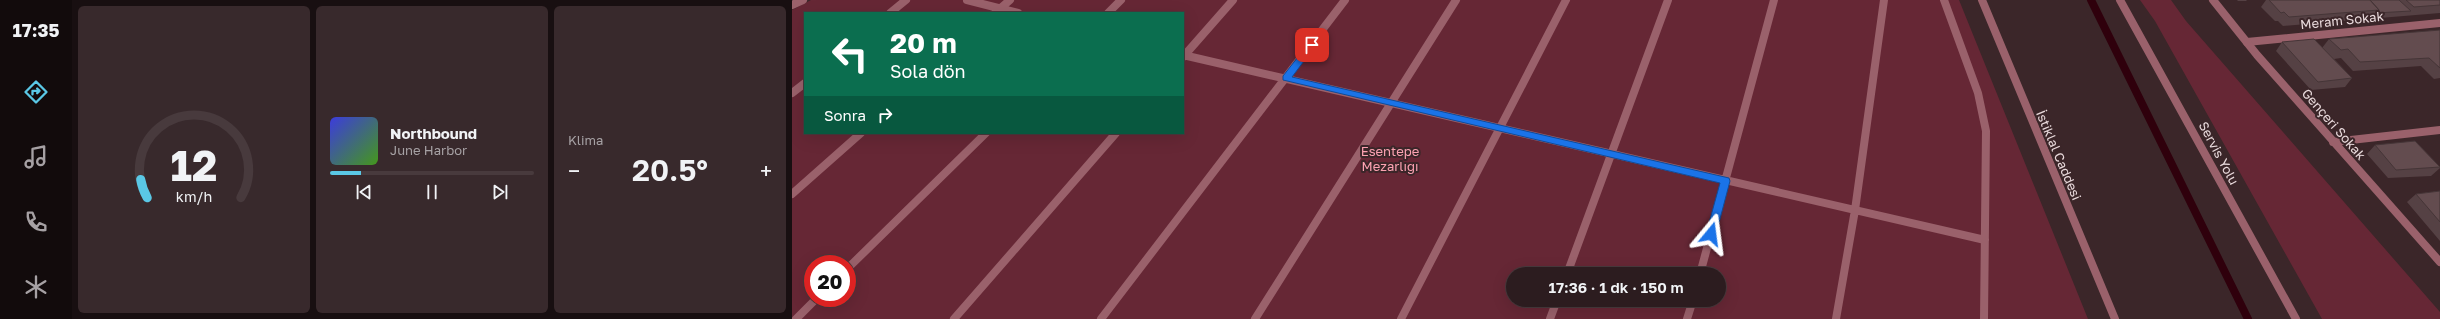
<!DOCTYPE html>
<html lang="tr">
<head>
<meta charset="utf-8">
<style>
  body { margin:0; font-family:"Golos Text",sans-serif; background:#38292c; color:#f1f3f6; height:100vh; display:flex; flex-direction:column; font-size:15px; white-space:nowrap }
  * { box-sizing:border-box; margin:0 }
  p { font-size:13px; color:#a6a1a4 }
  .icon { flex:none; width:22px; height:22px; fill:none; stroke:currentColor; stroke-width:2; stroke-linecap:round; stroke-linejoin:round }
  .map { position:relative; flex:1; overflow:hidden }
  .side { display:flex; flex-direction:column; gap:6px; padding:6px; background:#180f11; width:720px }
  .side>* { flex:none }
  .hud { position:absolute; left:12px; top:12px; width:380px; height:122px; border-radius:0px; box-shadow:0 4px 16px #0002,0 0 0 1px #483a3d; background:#0b6e4f; color:#fff; overflow:hidden }
  .speed { position:absolute; left:12px; top:255px; display:flex; gap:8px; font-size:20px; font-weight:700; text-align:center }
  .speed>* { display:grid; place-content:center; width:52px; height:52px; border-radius:50%; background:#2c1c1f; box-shadow:0 4px 16px #0002,0 0 0 1px #483a3d; line-height:1 }
  .speed .limit { border:6px solid #d22; background:#fff; color:#111 }
  .pin { position:absolute; display:grid; place-items:center; width:34px; height:34px; color:#fff; margin:-17px; border-radius:8px; box-shadow:0 2px 6px #0006 }
  .me { position:absolute; width:44px; margin:-22px; rotate:16deg; stroke-linejoin:round; filter:drop-shadow(0 0 3px #0008) }
  .turn { display:flex; align-items:center; gap:14px; height:84px; padding:0 20px; font-size:18px }
  .turn .icon { width:52px; height:52px; stroke-width:2.5 }
  .turn b { display:block; font-size:28px; line-height:34px }
  .then { display:flex; align-items:center; height:38px; padding:0 20px; background:#0003; gap:8px; font-size:15px }
  .big { font-size:30px; font-weight:600; line-height:1.1 }
  .side .card { flex:1; display:flex; flex-direction:column; justify-content:center; gap:6px; min-width:0; padding:0 14px; border-radius:6px; background:#38292c }
  .side .dial { align-items:center; gap:0 }
  .dial svg { height:104px; overflow:visible; fill:none; stroke:#483a3d; stroke-width:7; stroke-linecap:round; text-anchor:middle }
  .dial text { fill:#f1f3f6; stroke:none }
  .song { display:flex; align-items:center; gap:12px }
  .cover { width:48px; height:48px; border-radius:6px; background:linear-gradient(135deg,hsl(240 70% 55%),hsl(100 70% 35%)) }
  .played { height:4px; border-radius:2px; background:linear-gradient(90deg,#5ac8e6 15%,#483a3d 15%) }
  .keys { display:flex; justify-content:space-around; direction:ltr }
  .heat { display:flex; justify-content:space-between; align-items:center; font-size:22px; direction:ltr }
  .side .tiles { flex:1; display:grid; gap:6px; grid-template-columns:repeat(3,1fr) }
  .trip { position:absolute; left:714px; top:267px; width:220px; height:40px; border-radius:20px; background:#2c1c1f; box-shadow:0 4px 16px #0002,0 0 0 1px #483a3d; font-weight:600; line-height:40px; text-align:center }
  main { display:flex; flex:1; min-height:0 }
  .dock { display:flex; flex-direction:column; width:72px; justify-content:space-around; align-items:center; background:#120b0c; color:#a6a1a4 }
  .dock .icon { width:28px; height:28px }
  .dock .selected { color:#5ac8e6 }
  .dock b { font-size:18px; color:#f1f3f6 }
  .map>svg:first-child { display:block }
  .green { fill:#662735; fill-rule:evenodd }
  .lines { fill:none; stroke-linecap:round; stroke-linejoin:round }
  .stream { stroke:#2f000c; stroke-width:8 }
  .service { stroke:#9a616b; stroke-width:8 }
  .minor { stroke:#9a616b; stroke-width:8 }
  .tertiary { stroke:#9a616b; stroke-width:8 }
  .wall { fill:#554144 }
  .building { fill:#634c4f; stroke:#453537 }
  .route { fill:#1a73e8; stroke:#114b97 }
  .labels { text-anchor:middle; dominant-baseline:central; stroke-width:4; stroke-linejoin:round; paint-order:stroke }
  .street-label { font-size:13px; fill:#e9dadc; stroke:#3b2629 }
  .park-label { font-size:13px; fill:#fda2b2; stroke:#3b2629 }
</style>
</head>
<body>
<main>
<nav class="dock">
<b>17:35</b>
<svg class="icon selected" aria-label="directions" viewBox="0 0 24 24"><path d="M12 3l9 9-9 9-9-9zM9 14v-3h6M13 9l2 2-2 2"/></svg>
<svg class="icon" aria-label="music" viewBox="0 0 24 24"><path d="M9 18V5l10-2v13"/><circle cx="6" cy="18" r="3"/><circle cx="16" cy="16" r="3"/></svg>
<svg class="icon" aria-label="phone" viewBox="0 0 24 24"><path d="M5 4h4l2 5-3 2q2 4 5 5l2-3 5 2v4C11 20 4 13 5 4z"/></svg>
<svg class="icon" aria-label="climate" viewBox="0 0 24 24"><path d="M12 3v18M4 7l16 10M4 17L20 7"/></svg>
</nav>
<section class="side">
<div class="tiles">
<div class="card dial"><svg viewBox="0 0 100 80">
<path d="M14 69A42 42 0 1 1 86 69"/>
<path d="M14 69A42 42 0 0 1 9 55" stroke="#5ac8e6"/>
<text x="50" y="56" font-size="32" font-weight="700">12</text>
<text x="50" y="72" font-size="11">km/h</text>
</svg></div>
<div class="card">
<div class="song"><i class="cover"></i><div><b>Northbound</b><p>June Harbor</p></div></div>
<div class="played"></div>
<div class="keys"><svg class="icon" aria-label="previous" viewBox="0 0 24 24"><path d="M18 5L8 12l10 7zM5 5v14"/></svg><svg class="icon" aria-label="pause" viewBox="0 0 24 24"><path d="M8 5v14M16 5v14"/></svg><svg class="icon" aria-label="next" viewBox="0 0 24 24"><path d="M6 5l10 7-10 7zM19 5v14"/></svg></div>
</div>
<div class="card"><p>Klima</p>
<div class="heat"><a>−</a><b class="big">20.5°</b><a>+</a></div>
</div>
</div>
</section>
<div class="map">
<svg width="1648" height="319" viewBox="0 0 1648 319">
  <rect width="100%" height="100%" fill="#3b2629"/>
  <path class="green" d="M 19,0 L 1167,0 L 1296,319 L 0,319 L 0,10 ZM 13,13 L 391,13 L 391,133 L 13,133 ZM 21,264 L 55,264 L 55,298 L 21,298 ZM 721,274 L 927,274 L 927,300 L 721,300 Z
    M 1348,0 L 1379,0 L 1394,21 L 1648,312 L 1648,319 L 1530,319 L 1363,21 Z"/>
  <g class="lines">
    <path class="stream" d="M 1299,0 L 1456,319"/>
    <path class="service" d="M 175,0 L 226,13
      M 1152,0 L 1186,93 L 1194,131 L 1192,319
      M 1328,0 L 1504,319
      M 98,13 L 114,0
      M 203,13 L 218,0
      M 316,13 L 329,0
      M 391,55 L 1193,240
      M 391,57 L 441,0
      M 0,93 L 13,83
      M 0,194 L 69,133
      M 55,269 L 194,133
      M 775,274 L 876,0
      M 908,274 L 982,0
      M 4,319 L 25,298
      M 162,319 L 324,133
      M 309,319 L 553,0
      M 463,319 L 664,0
      M 609,319 L 774,0
      M 758,319 L 765,300
      M 895,319 L 901,300
      M 1044,319 L 1063,210 L 1092,0"/>
    <path class="minor" d="M 0,5 L 11,0
      M 1455,42 L 1648,23
      M 1541,142 L 1648,130"/>
    <path class="tertiary" d="M 1190,0 L 1323,319
      M 1421,0 L 1465,55 L 1648,262"/>
  </g>
  <path class="wall" d="M 1445,0 L 1455,0 L 1454,1 L 1446,1 Z
    M 1474,0 L 1648,0 L 1648,13 L 1491,26 L 1486,21 L 1483,21 L 1469,7 Z
    M 1648,30 L 1648,78 L 1642,79 L 1629,66 L 1561,71 L 1549,58 L 1542,59 L 1560,78 L 1553,87 L 1519,90 L 1484,51 L 1490,42 L 1530,48 L 1537,39 Z
    M 1583,145 L 1648,167 L 1648,168 L 1639,176 L 1596,178 L 1575,154 Z
    M 1648,191 L 1648,241 L 1615,202 L 1624,194 Z"/>
  <path class="building" d="M 1477,0 L 1578,0 L 1587,10 L 1497,17 L 1492,12 L 1489,13 Z
    M 1578,0 L 1607,0 L 1619,11 L 1584,13 L 1587,10 Z
    M 1614,0 L 1648,0 L 1648,5 L 1622,7 Z
    M 1648,30 L 1648,68 L 1637,58 L 1568,62 L 1556,49 L 1549,50 L 1537,39 Z
    M 1522,39 L 1560,78 L 1526,82 L 1490,42 Z
    M 1623,141 L 1648,167 L 1604,170 L 1583,145 Z
    M 1648,191 L 1648,222 L 1624,194 Z"/>
  <path class="route" d="M 517,43 L 524,45 L 500,77 L 937,178 L 938,181 L 924,234 L 919,238 L 914,234 L 928,183 L 491,80 L 491,76 Z"/>
  <g class="labels">
    <g class="street-label">
      <text transform="translate(1550 20) rotate(-6)">Meram Sokak</text>
      <text transform="translate(1542 124) rotate(49)">Gençeri Sokak</text>
      <text transform="translate(1427 153) rotate(62)">Servis Yolu</text>
      <text transform="translate(1267 155) rotate(67)">İstiklal Caddesi</text>
    </g>
    <g class="park-label">
      <text x="598" y="151">Esentepe<tspan x="598" dy="15">Mezarlığı</tspan></text>
    </g>
  </g>
</svg>
<div class="speed"><div class="limit">20</div></div>
<div class="pin" style="left:520px;top:45px;background:#d93025"><svg class="icon" aria-label="arrive" viewBox="0 0 24 24"><path d="M6 21V4h12l-3 4 3 4H6"/></svg></div>
<svg class="me" style="left:919px;top:234px" viewBox="-20 -20 40 40"><path d="M0-17L14 15 0 8-14 15z" fill="#1a73e8" stroke="#fff" stroke-width="4"/></svg>
<div class="trip">17:36 · 1 dk · 150 m</div>
<div class="hud">
<div class="turn"><svg class="icon" aria-label="left" viewBox="0 0 24 24"><path d="M17 20v-9H6M10 6l-5 5 5 5"/></svg><div><b>20 m</b>Sola dön</div></div>
<div class="then">Sonra<svg class="icon" aria-label="right" viewBox="0 0 24 24"><path d="M7 20v-9h11M14 6l5 5-5 5"/></svg></div>
</div>
</div>
</main>
</body>
</html>
